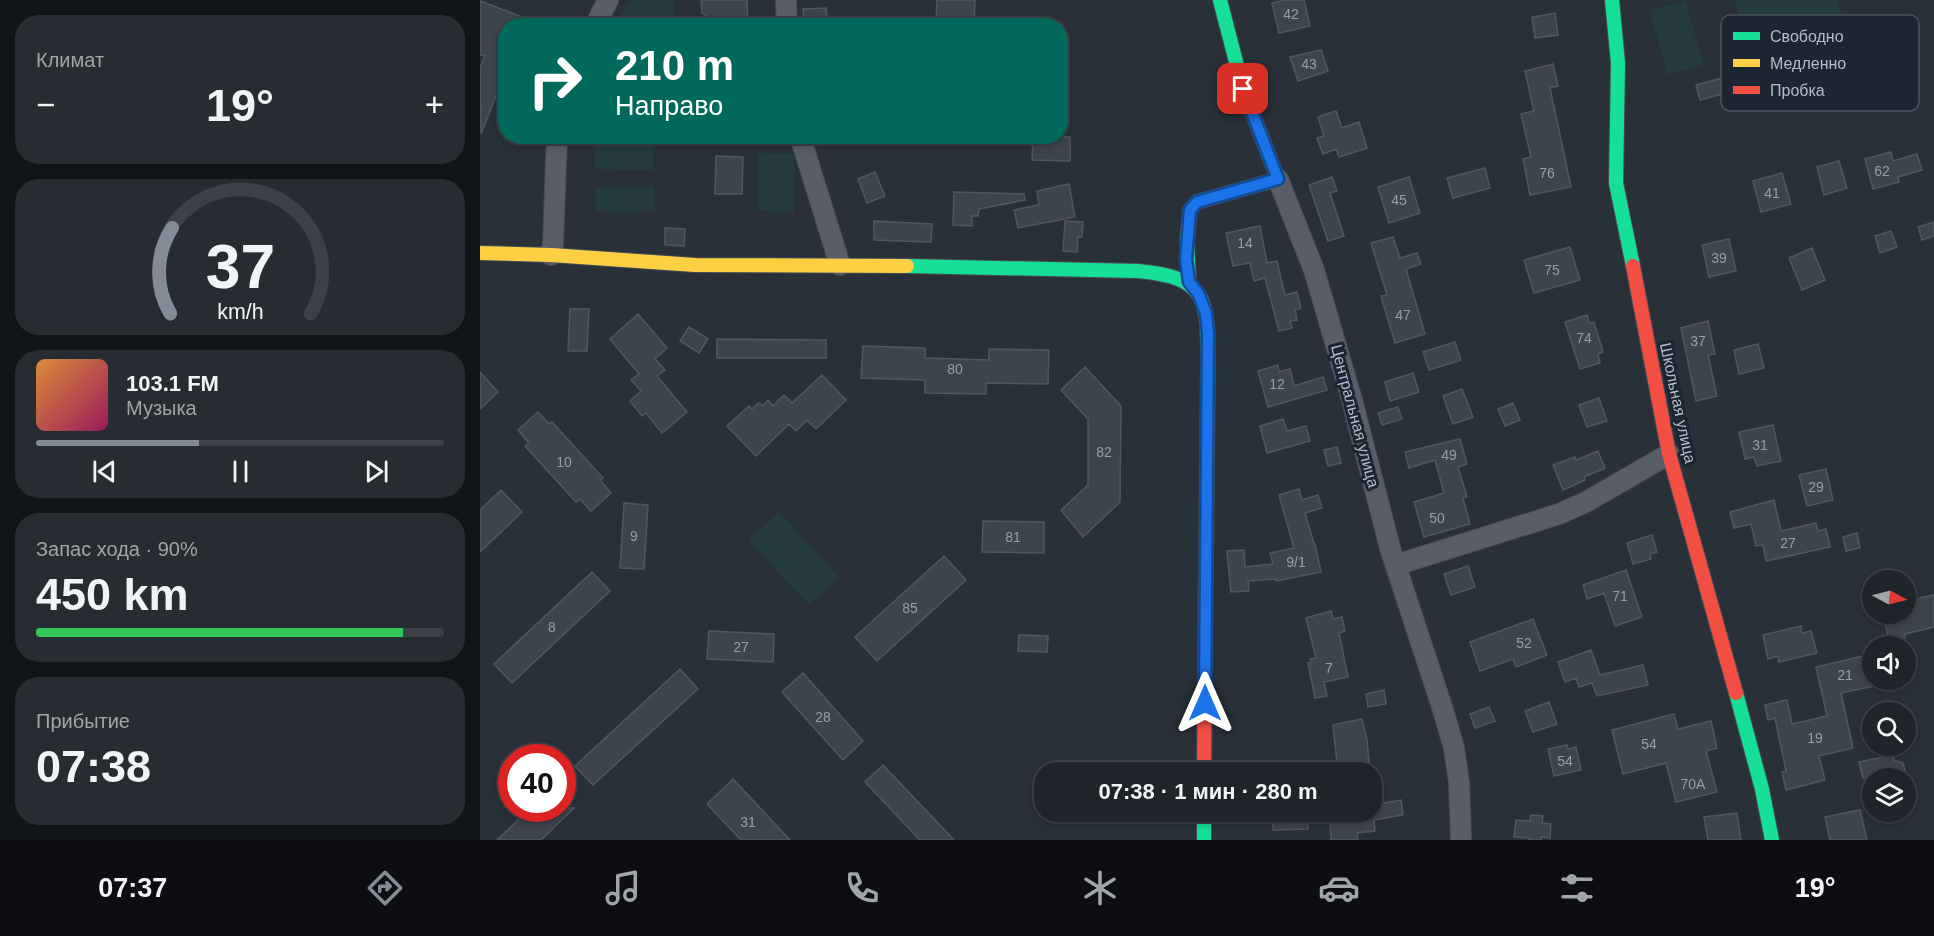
<!DOCTYPE html>
<html lang="ru">
<head>
<meta charset="utf-8">
<style>
  body { margin:0; font-family:Arial,sans-serif; background:#272c32; color:#f1f3f6; height:100vh; display:flex; flex-direction:column; font-size:22px; white-space:nowrap }
  * { box-sizing:border-box; margin:0 }
  p { font-size:20px; color:#a1a4a8 }
  .icon { flex:none; width:33px; height:33px; fill:none; stroke:currentColor; stroke-width:2; stroke-linecap:round; stroke-linejoin:round }
  .map { position:relative; flex:1; overflow:hidden }
  .details { display:flex; flex-direction:column; gap:15px; padding:15px; background:#111417; width:480px }
  .details>* { flex:none }
  .guide { position:absolute; left:18px; top:18px; width:570px; height:126px; border-radius:24px; box-shadow:0 3px 9px #0003,0 0 0 2px #3c4147; background:#00695c; color:#fff; overflow:hidden }
  .needle { width:39px; rotate:97deg }
  .buttons { position:absolute; left:1382px; top:570px; display:grid; gap:12px }
  .buttons a { display:grid; place-items:center; width:54px; height:54px; border-radius:50%; background:#1f242a; box-shadow:0 3px 9px #0003,0 0 0 2px #3c4147; font-size:30px }
  .speed { position:absolute; left:18px; top:744px; display:flex; gap:12px; font-size:30px; font-weight:700; text-align:center }
  .speed>* { display:grid; place-content:center; width:78px; height:78px; border-radius:50%; background:#1f242a; box-shadow:0 3px 9px #0003,0 0 0 2px #3c4147; line-height:1 }
  .speed .limit { border:9px solid #d22; background:#fff; color:#111 }
  .pin { position:absolute; display:grid; place-items:center; width:51px; height:51px; color:#fff; margin:-26px; border-radius:12px; box-shadow:0 3px 9px #0006 }
  .me { position:absolute; width:66px; margin:-33px; rotate:0deg; stroke-linejoin:round; filter:drop-shadow(0 0 4px #0008) }
  .turn { display:flex; align-items:center; gap:21px; height:126px; padding:0 18px; font-size:27px }
  .turn .icon { width:78px; height:78px; stroke-width:2.5 }
  .turn b { display:block; font-size:42px; line-height:51px }
  .big { font-size:45px; font-weight:600; line-height:1.1 }
  .details .tile { flex:1; display:flex; flex-direction:column; justify-content:center; gap:9px; min-width:0; padding:0 21px; border-radius:24px; background:#272c32 }
  .details .dial { align-items:center; gap:0 }
  .dial svg { height:156px; overflow:visible; fill:none; stroke:#3c4147; stroke-width:7; stroke-linecap:round; text-anchor:middle }
  .dial text { fill:#f1f3f6; stroke:none }
  .song { display:flex; align-items:center; gap:18px }
  .cover { width:72px; height:72px; border-radius:9px; background:linear-gradient(135deg,hsl(30 70% 55%),hsl(330 70% 35%)) }
  .played { height:6px; border-radius:3px; background:linear-gradient(90deg,#838b96 40%,#3c4147 40%) }
  .keys { display:flex; justify-content:space-around; direction:ltr }
  .heat { display:flex; justify-content:space-between; align-items:center; font-size:33px; direction:ltr }
  .charge { height:9px; border-radius:4px; background:linear-gradient(90deg,#34c759 90%,#3c4147 0) }
  .trip { position:absolute; left:554px; top:762px; width:348px; height:60px; border-radius:24px; background:#1f242a; box-shadow:0 3px 9px #0003,0 0 0 2px #3c4147; font-weight:600; line-height:60px; text-align:center }
  .tabs { display:flex; height:96px; justify-content:space-around; align-items:center; background:#0c0e11; color:#a1a4a8 }
  .tabs .icon { width:42px; height:42px }
  .tabs .active { color:#838b96 }
  .tabs b { font-size:27px; color:#f1f3f6 }
  main { display:flex; flex:1; min-height:0 }
  .map>svg:first-child { display:block }
  .green { fill:#263b3e }
  .building { fill:#3e444c; stroke:#51575f; stroke-width:1.5 }
  .lines { fill:none; stroke-linecap:round; stroke-linejoin:round }
  .street-casing { stroke:#474c55; stroke-width:22 }
  .fast-casing { stroke:#474c55; stroke-width:16 }
  .slow-casing { stroke:#474c55; stroke-width:16 }
  .jam-casing { stroke:#474c55; stroke-width:16 }
  .street { stroke:#595e66; stroke-width:20 }
  .fast { stroke:#16e098; stroke-width:14 }
  .slow { stroke:#ffcf43; stroke-width:14 }
  .jam { stroke:#f24e42; stroke-width:14 }
  .route-casing { stroke:#114b97; stroke-width:15 }
  .route { stroke:#1a73e8; stroke-width:10 }
  .labels { text-anchor:middle; dominant-baseline:central; stroke-width:6; stroke-linejoin:round; paint-order:stroke }
  .number-label { font-size:14px; fill:#969eaa }
  .street-label { font-size:16px; fill:#b3bcc9; stroke:#1c2633 }
  .key { fill:#1c2633; stroke:#495360; stroke-width:1.5 }
  .key-label { font-size:16px; fill:#b3bcc9 }
</style>
</head>
<body>
<main>
<section class="details">
<div class="tile"><p>Климат</p>
<div class="heat"><a>−</a><b class="big">19°</b><a>+</a></div>
</div>
<div class="tile dial"><svg viewBox="0 0 100 80">
<path d="M14 69A42 42 0 1 1 86 69"/>
<path d="M14 69A42 42 0 0 1 15 25" stroke="#838b96"/>
<text x="50" y="56" font-size="32" font-weight="700">37</text>
<text x="50" y="72" font-size="11">km/h</text>
</svg></div>
<div class="tile">
<div class="song"><i class="cover"></i><div><b>103.1 FM</b><p>Музыка</p></div></div>
<div class="played"></div>
<div class="keys"><svg class="icon" aria-label="previous" viewBox="0 0 24 24"><path d="M18 5L8 12l10 7zM5 5v14"/></svg><svg class="icon" aria-label="pause" viewBox="0 0 24 24"><path d="M8 5v14M16 5v14"/></svg><svg class="icon" aria-label="next" viewBox="0 0 24 24"><path d="M6 5l10 7-10 7zM19 5v14"/></svg></div>
</div>
<div class="tile"><p>Запас хода · 90%</p><b class="big">450 km</b><div class="charge"></div></div>
<div class="tile"><p>Прибытие</p><b class="big">07:38</b></div>
</section>
<div class="map">
<svg width="1454" height="840" viewBox="0 0 1454 840">
  <rect width="100%" height="100%" fill="#293038"/>
  <path class="green" d="M 151,0 L 194,0 L 195,25 L 133,25 Z
    M 1255,0 L 1358,0 L 1366,28 L 1269,54 Z
    M 1206,1 L 1223,65 L 1187,75 L 1170,10 Z
    M 115,145 L 173,146 L 173,170 L 115,169 Z
    M 278,152 L 314,154 L 314,213 L 278,210 Z
    M 116,187 L 174,187 L 174,211 L 116,211 Z
    M 299,512 L 359,577 L 329,605 L 268,540 Z"/>
  <path class="building" d="M 221,0 L 267,0 L 268,26 L 240,26 L 222,13 Z
    M 457,0 L 495,0 L 494,22 L 456,21 Z
    M 805,0 L 824,0 L 830,26 L 799,33 L 792,3 Z
    M 0,1 L 61,24 L 26,26 L 26,70 L 1,134 L 0,68 L 5,56 L 0,55 Z
    M 346,8 L 348,26 L 324,26 L 323,9 Z
    M 1075,13 L 1078,35 L 1055,38 L 1052,17 Z
    M 841,50 L 848,71 L 818,81 L 810,57 Z
    M 1073,64 L 1078,86 L 1070,88 L 1091,187 L 1050,195 L 1043,159 L 1051,157 L 1041,114 L 1054,111 L 1045,71 Z
    M 1261,73 L 1264,88 L 1220,100 L 1216,85 Z
    M 856,111 L 862,128 L 879,122 L 887,148 L 859,157 L 856,149 L 843,154 L 837,138 L 844,136 L 838,117 Z
    M 553,136 L 590,137 L 590,161 L 552,160 Z
    M 1411,152 L 1413,161 L 1437,154 L 1442,170 L 1418,177 L 1419,182 L 1393,189 L 1385,159 Z
    M 236,156 L 263,157 L 262,194 L 235,194 Z
    M 1359,161 L 1367,188 L 1344,195 L 1337,167 Z
    M 1005,168 L 1010,188 L 973,198 L 967,178 Z
    M 395,172 L 405,196 L 387,203 L 378,179 Z
    M 1302,173 L 1311,204 L 1281,212 L 1273,181 Z
    M 852,177 L 857,191 L 850,193 L 864,236 L 848,241 L 829,185 Z
    M 929,177 L 940,213 L 909,223 L 898,187 Z
    M 589,184 L 595,217 L 538,228 L 534,210 L 559,205 L 557,191 Z
    M 474,192 L 544,194 L 545,200 L 499,209 L 498,216 L 492,216 L 492,226 L 473,225 Z
    M 394,221 L 452,224 L 451,242 L 394,240 Z
    M 585,221 L 603,222 L 602,237 L 598,237 L 597,252 L 583,251 Z
    M 1454,222 L 1454,236 L 1442,240 L 1438,227 Z
    M 780,226 L 787,263 L 797,261 L 805,295 L 817,292 L 821,308 L 815,310 L 817,320 L 810,321 L 812,328 L 799,331 L 785,278 L 774,281 L 770,263 L 753,266 L 746,233 Z
    M 185,228 L 205,229 L 204,246 L 185,245 Z
    M 1411,231 L 1417,247 L 1400,253 L 1395,236 Z
    M 913,237 L 920,258 L 937,253 L 941,264 L 926,269 L 945,334 L 915,343 L 901,296 L 907,295 L 891,243 Z
    M 1249,239 L 1256,271 L 1229,277 L 1222,245 Z
    M 1090,247 L 1100,280 L 1054,293 L 1044,260 Z
    M 1332,248 L 1345,280 L 1322,290 L 1309,258 Z
    M 90,309 L 109,309 L 107,351 L 88,351 Z
    M 158,314 L 187,348 L 175,359 L 185,370 L 177,376 L 207,412 L 182,433 L 166,413 L 162,416 L 150,401 L 161,391 L 151,380 L 159,374 L 130,339 Z
    M 1107,315 L 1109,323 L 1114,322 L 1123,352 L 1118,354 L 1120,363 L 1100,369 L 1085,322 Z
    M 1228,321 L 1235,354 L 1228,355 L 1237,396 L 1216,401 L 1201,328 Z
    M 209,327 L 228,339 L 219,353 L 200,341 Z
    M 237,339 L 346,340 L 346,358 L 237,358 Z
    M 975,342 L 981,360 L 949,370 L 943,352 Z
    M 1278,344 L 1284,368 L 1259,374 L 1254,350 Z
    M 383,346 L 445,348 L 445,358 L 509,360 L 509,349 L 569,350 L 568,384 L 506,383 L 506,394 L 445,393 L 445,380 L 381,378 Z
    M 798,365 L 799,372 L 810,369 L 814,386 L 843,377 L 847,390 L 788,407 L 778,371 Z
    M 605,367 L 641,406 L 640,502 L 603,537 L 581,510 L 608,485 L 608,419 L 581,390 Z
    M 0,372 L 18,392 L 0,409 Z
    M 933,373 L 939,392 L 910,401 L 905,382 Z
    M 342,375 L 366,400 L 336,429 L 327,420 L 316,431 L 309,424 L 276,456 L 247,426 L 269,406 L 272,409 L 279,403 L 283,406 L 288,400 L 293,406 L 304,395 L 312,403 Z
    M 982,389 L 993,417 L 973,424 L 963,396 Z
    M 1119,398 L 1127,421 L 1107,427 L 1099,405 Z
    M 1033,403 L 1040,420 L 1025,426 L 1018,409 Z
    M 918,407 L 922,419 L 902,425 L 898,413 Z
    M 58,412 L 69,424 L 72,422 L 123,478 L 120,480 L 131,493 L 111,511 L 100,499 L 96,502 L 45,446 L 49,443 L 38,430 Z
    M 803,419 L 807,431 L 826,426 L 830,441 L 787,453 L 780,426 Z
    M 1293,425 L 1301,461 L 1277,466 L 1274,457 L 1265,459 L 1259,432 Z
    M 980,439 L 987,464 L 978,467 L 987,497 L 983,498 L 990,524 L 944,537 L 934,502 L 964,493 L 955,460 L 929,468 L 925,452 Z
    M 857,447 L 861,463 L 848,466 L 844,450 Z
    M 1118,451 L 1125,468 L 1104,477 L 1105,480 L 1083,490 L 1073,465 L 1095,457 L 1096,460 Z
    M 1346,469 L 1353,500 L 1327,506 L 1319,475 Z
    M 819,489 L 822,500 L 838,495 L 842,508 L 825,513 L 834,544 L 835,544 L 841,572 L 796,581 L 796,579 L 768,581 L 769,591 L 751,592 L 747,551 L 764,550 L 765,567 L 793,564 L 790,553 L 814,548 L 799,495 Z
    M 21,490 L 42,512 L 0,552 L 0,510 Z
    M 1294,500 L 1301,531 L 1336,523 L 1338,531 L 1346,529 L 1350,547 L 1286,561 L 1283,545 L 1276,546 L 1271,524 L 1254,528 L 1250,512 Z
    M 144,503 L 168,505 L 164,569 L 140,568 Z
    M 503,521 L 564,522 L 564,553 L 502,552 Z
    M 1377,533 L 1380,548 L 1366,551 L 1363,537 Z
    M 1172,535 L 1177,552 L 1170,554 L 1171,559 L 1153,564 L 1147,543 Z
    M 464,556 L 486,580 L 397,661 L 375,637 Z
    M 988,566 L 995,587 L 971,595 L 964,574 Z
    M 1146,570 L 1162,617 L 1135,626 L 1124,593 L 1107,599 L 1103,585 Z
    M 112,572 L 130,591 L 32,683 L 14,664 Z
    M 1454,595 L 1454,627 L 1425,634 L 1425,638 L 1409,641 L 1405,623 L 1425,618 L 1425,601 Z
    M 851,611 L 853,619 L 862,617 L 865,631 L 859,633 L 868,677 L 844,682 L 847,696 L 835,698 L 828,663 L 831,662 L 830,659 L 836,658 L 826,618 Z
    M 1053,619 L 1067,655 L 1036,667 L 1033,659 L 1000,671 L 990,642 Z
    M 1321,626 L 1322,633 L 1331,631 L 1337,653 L 1299,662 L 1298,656 L 1288,659 L 1283,635 Z
    M 229,631 L 294,634 L 293,662 L 227,659 Z
    M 539,635 L 568,636 L 567,652 L 538,651 Z
    M 1111,650 L 1120,675 L 1163,665 L 1168,685 L 1117,696 L 1112,683 L 1099,687 L 1096,678 L 1085,682 L 1078,662 Z
    M 1388,655 L 1392,680 L 1394,680 L 1395,686 L 1361,693 L 1373,748 L 1339,756 L 1345,780 L 1306,790 L 1302,772 L 1306,771 L 1295,718 L 1288,720 L 1285,705 L 1307,700 L 1312,724 L 1347,716 L 1336,667 Z
    M 200,669 L 218,689 L 113,785 L 95,766 Z
    M 323,673 L 383,741 L 363,760 L 302,692 Z
    M 904,690 L 906,704 L 888,707 L 886,694 Z
    M 1069,702 L 1077,724 L 1053,732 L 1045,711 Z
    M 1009,707 L 1015,721 L 995,728 L 990,714 Z
    M 1194,714 L 1198,729 L 1231,721 L 1237,748 L 1226,751 L 1237,792 L 1196,802 L 1186,763 L 1143,774 L 1132,730 Z
    M 882,719 L 887,740 L 890,772 L 858,772 L 853,725 Z
    M 1087,745 L 1088,749 L 1096,747 L 1101,770 L 1074,776 L 1068,749 Z
    M 1413,755 L 1414,760 L 1423,763 L 1426,774 L 1421,778 L 1383,778 L 1379,762 Z
    M 403,765 L 474,840 L 440,840 L 385,782 Z
    M 253,779 L 310,840 L 261,840 L 227,804 Z
    M 921,800 L 923,815 L 894,820 L 895,831 L 877,833 L 878,840 L 851,840 L 850,820 L 891,817 L 891,805 Z
    M 51,808 L 94,808 L 61,840 L 17,840 Z
    M 1380,810 L 1387,840 L 1350,840 L 1345,817 Z
    M 827,812 L 828,829 L 793,830 L 793,817 L 807,817 L 807,813 Z
    M 1257,813 L 1261,840 L 1228,840 L 1224,817 Z
    M 1051,815 L 1063,816 L 1062,823 L 1071,824 L 1070,838 L 1061,837 L 1061,840 L 1049,840 L 1049,838 L 1034,837 L 1036,820 L 1050,821 Z"/>
  <g class="lines">
    <g class="street-casing">
      <path id="street" d="M 306,0 L 307,26
        M 115,26 L 128,0
        M 320,136 L 360,265
        M 798,179 L 834,270 L 872,400 L 910,548 L 963,710 L 974,748 L 979,782 L 981,840
        M 71,255 L 73,244 L 77,136
        M 916,565 L 1079,514 L 1106,502 L 1189,454"/>
    </g>
    <g class="fast-casing">
      <path id="fast" d="M 1132,0 L 1138,63 L 1136,183 L 1153,266
        M 427,266 L 658,271 C 726,277 728,298 728,360
        M 709,282 L 707,242 L 710,210 L 717,202 L 798,179 L 763,89 L 740,0
        M 1256,693 L 1282,789 L 1292,840
        M 724,812 L 724,840"/>
    </g>
    <g class="slow-casing">
      <path id="slow" d="M 0,253 L 71,255 L 215,265 L 427,266"/>
    </g>
    <g class="jam-casing">
      <path id="jam" d="M 1153,266 L 1189,454 L 1256,693
        M 724,772 L 728,360"/>
    </g>
    <use href="#street" class="street"/>
    <use href="#fast" class="fast"/>
    <use href="#slow" class="slow"/>
    <use href="#jam" class="jam"/>
  </g>
  <g class="lines">
    <g class="route-casing">
      <path id="route" d="M 725,703 L 728,333 L 726,313 L 718,293 L 709,282 L 706,259 L 710,210 L 717,202 L 798,179 L 763,89"/>
    </g>
    <use href="#route" class="route"/>
  </g>
  <g class="labels">
    <g class="number-label">
      <text x="811" y="14">42</text>
      <text x="829" y="64">43</text>
      <text x="1402" y="171">62</text>
      <text x="1067" y="173">76</text>
      <text x="1292" y="193">41</text>
      <text x="919" y="200">45</text>
      <text x="765" y="243">14</text>
      <text x="1239" y="258">39</text>
      <text x="1072" y="270">75</text>
      <text x="923" y="315">47</text>
      <text x="1104" y="338">74</text>
      <text x="1218" y="341">37</text>
      <text x="475" y="369">80</text>
      <text x="797" y="384">12</text>
      <text x="1280" y="445">31</text>
      <text x="624" y="452">82</text>
      <text x="969" y="455">49</text>
      <text x="84" y="462">10</text>
      <text x="1336" y="487">29</text>
      <text x="957" y="518">50</text>
      <text x="154" y="536">9</text>
      <text x="533" y="537">81</text>
      <text x="1308" y="543">27</text>
      <text x="816" y="562">9/1</text>
      <text x="1140" y="596">71</text>
      <text x="430" y="608">85</text>
      <text x="72" y="627">8</text>
      <text x="1044" y="643">52</text>
      <text x="261" y="647">27</text>
      <text x="849" y="668">7</text>
      <text x="1365" y="675">21</text>
      <text x="343" y="717">28</text>
      <text x="1335" y="738">19</text>
      <text x="1169" y="744">54</text>
      <text x="1085" y="761">54</text>
      <text x="1213" y="784">70А</text>
      <text x="268" y="822">31</text>
    </g>
    <g class="street-label">
      <text transform="translate(1198 403) rotate(78)">Школьная улица</text>
      <text transform="translate(875 416) rotate(75)">Центральная улица</text>
    </g>
  </g>
  <rect x="1241" y="15" width="198" height="96" rx="9" class="key"/>
  <rect x="1253" y="32" width="27" height="8" fill="#16e098"/>
  <rect x="1253" y="59" width="27" height="8" fill="#ffcf43"/>
  <rect x="1253" y="86" width="27" height="8" fill="#f24e42"/>
  <g class="key-label">
    <text x="1290" y="42">Свободно</text>
    <text x="1290" y="69">Медленно</text>
    <text x="1290" y="96">Пробка</text>
  </g>
</svg>
<div class="buttons">
<a><svg class="needle" viewBox="-14 -14 28 28"><path d="M0-13l5 13h-10z" fill="#e53935"/><path d="M0 13l5-13h-10z" fill="#a1a4a8"/></svg></a>
<a><svg class="icon" aria-label="sound" viewBox="0 0 24 24"><path d="M4 9h4l5-4v14l-5-4H4zM17 9q2 3 0 6"/></svg></a>
<a><svg class="icon" aria-label="search" viewBox="0 0 24 24"><circle cx="10" cy="10" r="6"/><path d="M15 15l6 6"/></svg></a>
<a><svg class="icon" aria-label="layers" viewBox="0 0 24 24"><path d="M12 4l9 5-9 5-9-5zM3 14l9 5 9-5"/></svg></a>
</div>
<div class="speed"><div class="limit">40</div></div>
<div class="pin" style="left:763px;top:89px;background:#d93025"><svg class="icon" aria-label="arrive" viewBox="0 0 24 24"><path d="M6 21V4h12l-3 4 3 4H6"/></svg></div>
<svg class="me" style="left:725px;top:703px" viewBox="-20 -20 40 40"><path d="M0-17L14 15 0 8-14 15z" fill="#1a73e8" stroke="#fff" stroke-width="4"/></svg>
<div class="trip">07:38 · 1 мин · 280 m</div>
<div class="guide">
<div class="turn"><svg class="icon" aria-label="right" viewBox="0 0 24 24"><path d="M7 20v-9h11M14 6l5 5-5 5"/></svg><div><b>210 m</b>Направо</div></div>
</div>
</div>
</main>
<nav class="tabs">
<b>07:37</b>
<svg class="icon active" aria-label="directions" viewBox="0 0 24 24"><path d="M12 3l9 9-9 9-9-9zM9 14v-3h6M13 9l2 2-2 2"/></svg>
<svg class="icon" aria-label="music" viewBox="0 0 24 24"><path d="M9 18V5l10-2v13"/><circle cx="6" cy="18" r="3"/><circle cx="16" cy="16" r="3"/></svg>
<svg class="icon" aria-label="phone" viewBox="0 0 24 24"><path d="M5 4h4l2 5-3 2q2 4 5 5l2-3 5 2v4C11 20 4 13 5 4z"/></svg>
<svg class="icon" aria-label="climate" viewBox="0 0 24 24"><path d="M12 3v18M4 7l16 10M4 17L20 7"/></svg>
<svg class="icon" aria-label="car" viewBox="0 0 24 24"><path d="M5 17H2v-5l4-1 3-4h7l3 4 3 1v5h-3M9 17h6M6 11h13"/><circle cx="7" cy="17" r="2"/><circle cx="17" cy="17" r="2"/></svg>
<svg class="icon" aria-label="filters" viewBox="0 0 24 24"><path d="M4 7h16M4 17h16"/><circle cx="9" cy="7" r="2"/><circle cx="15" cy="17" r="2"/></svg>
<b>19°</b>
</nav>
</body>
</html>
